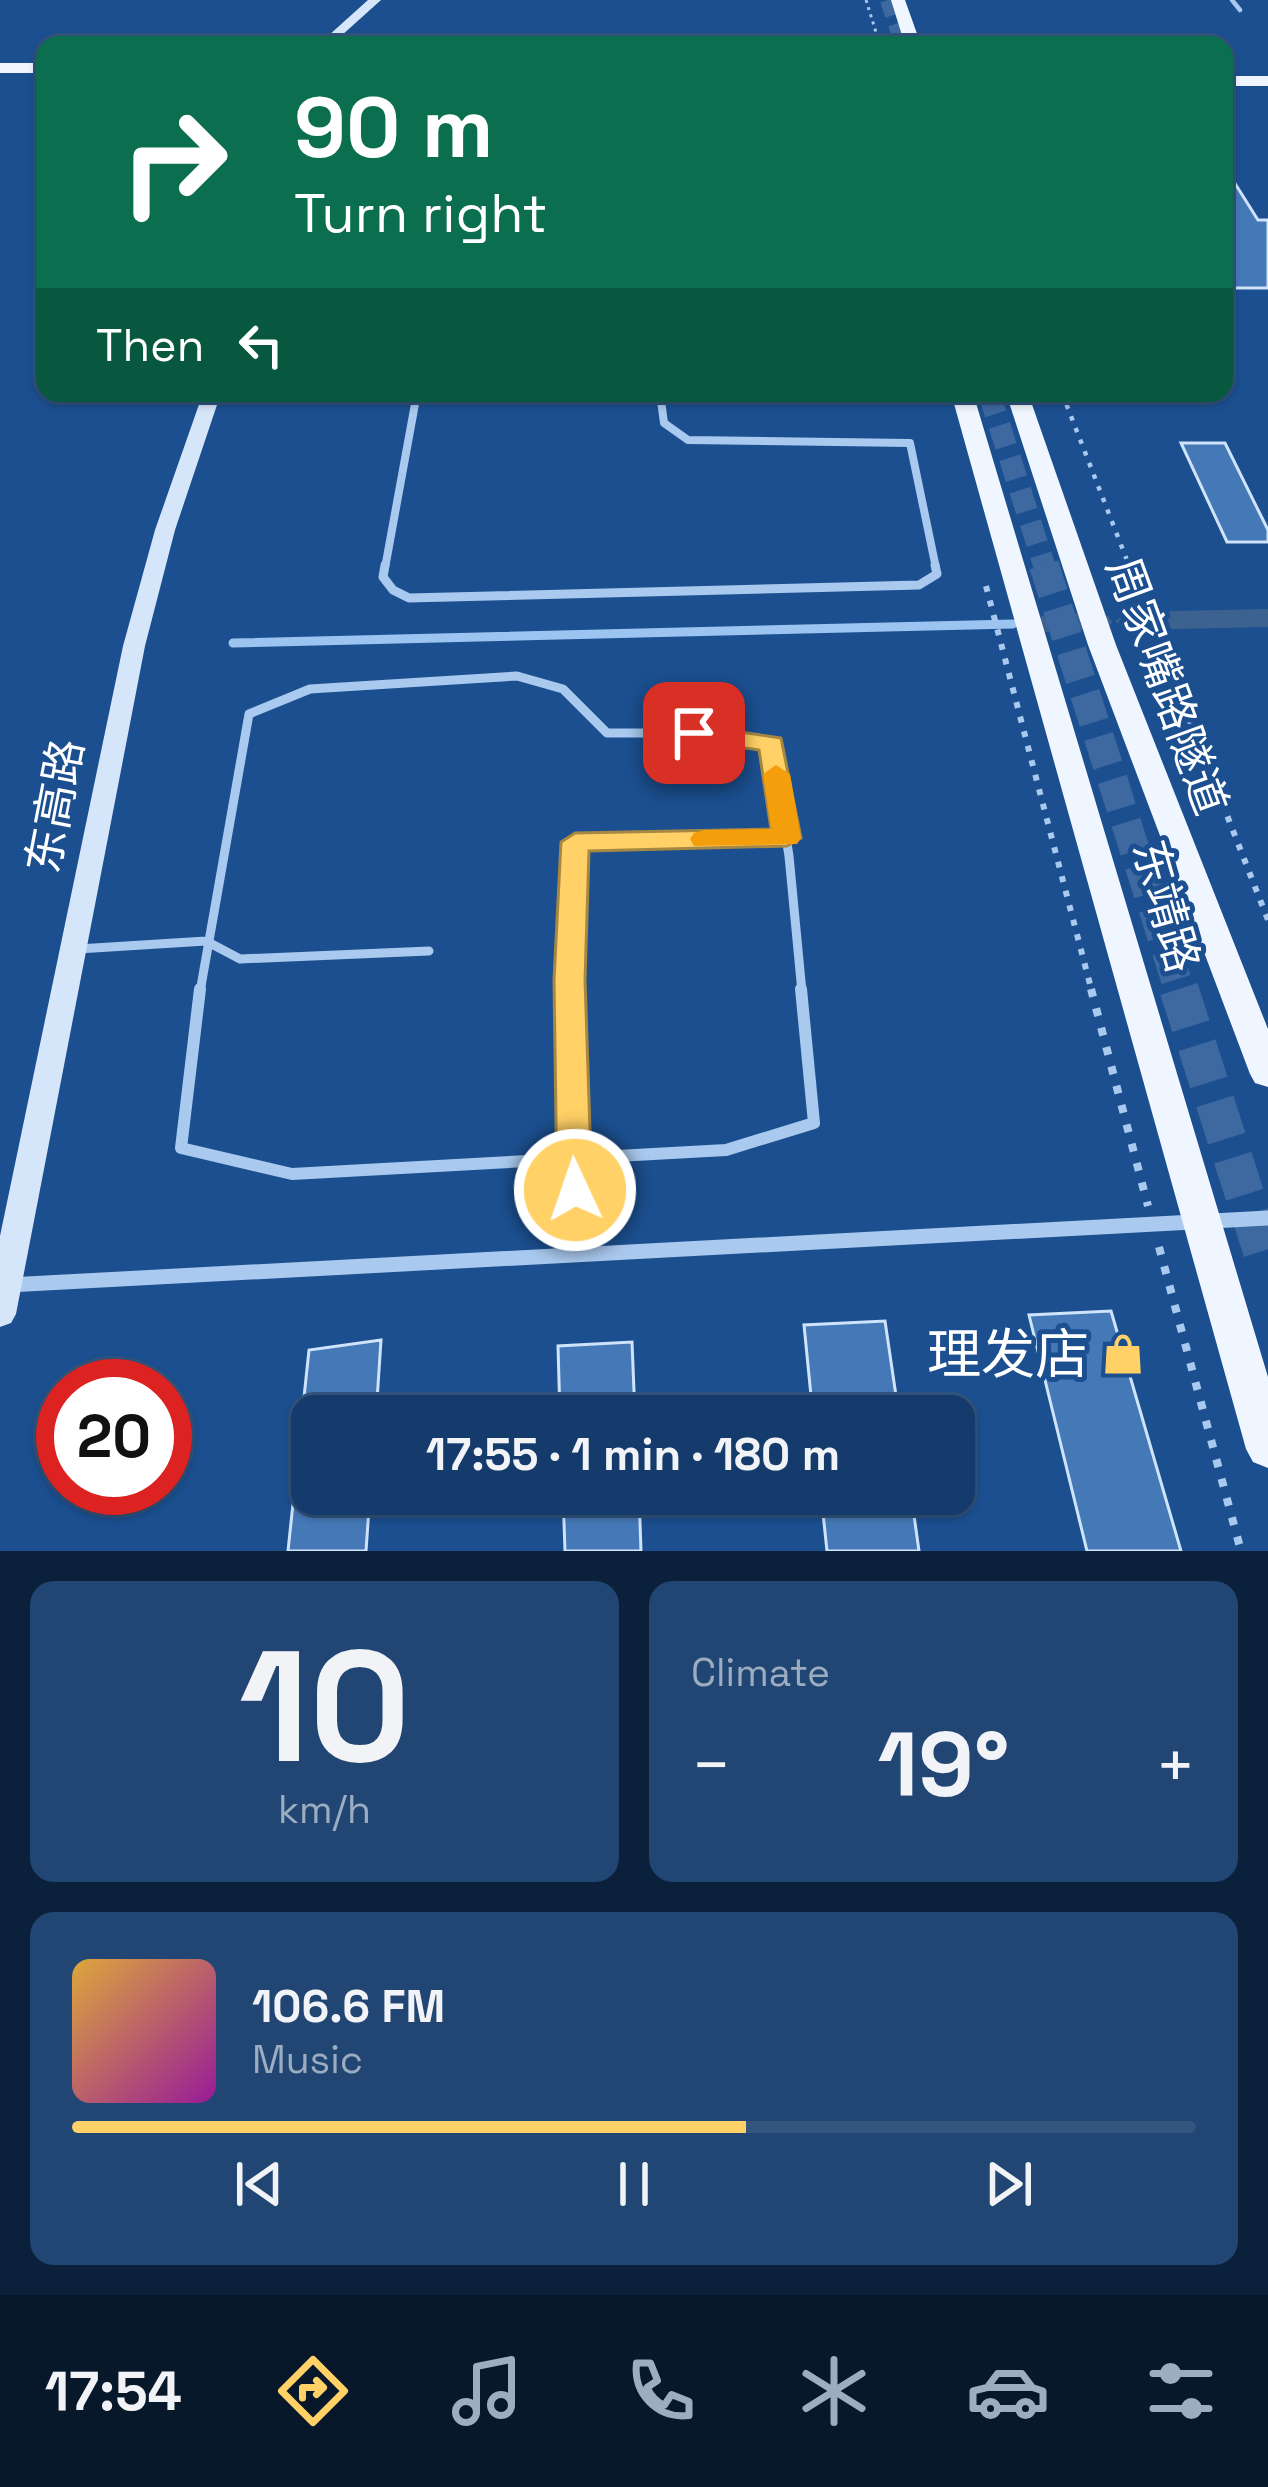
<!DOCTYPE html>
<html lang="en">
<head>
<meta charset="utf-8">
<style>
  body { margin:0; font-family:"Space Grotesk","Noto Sans SC",sans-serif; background:#214673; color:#f1f3f6; height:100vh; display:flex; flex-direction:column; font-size:45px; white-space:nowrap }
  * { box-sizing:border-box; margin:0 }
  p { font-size:39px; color:#9dadc1 }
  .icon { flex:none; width:66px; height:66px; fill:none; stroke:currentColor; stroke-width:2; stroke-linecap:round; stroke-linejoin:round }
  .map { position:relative; height:1551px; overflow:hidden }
  .sheet { display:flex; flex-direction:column; gap:30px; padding:30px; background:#0b203b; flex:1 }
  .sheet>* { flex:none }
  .guide { position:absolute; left:36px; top:36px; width:1197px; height:366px; border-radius:24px; box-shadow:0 3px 9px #0004,0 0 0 3px #33557e; background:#0b6e4f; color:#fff; overflow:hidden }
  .speed { position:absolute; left:36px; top:1359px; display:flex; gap:24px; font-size:60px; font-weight:700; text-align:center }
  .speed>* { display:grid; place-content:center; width:156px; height:156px; border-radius:50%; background:#143b6b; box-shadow:0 3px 9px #0004,0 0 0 3px #33557e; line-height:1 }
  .speed .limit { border:18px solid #d22; background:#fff; color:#111 }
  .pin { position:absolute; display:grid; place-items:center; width:102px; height:102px; color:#fff; margin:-51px; border-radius:24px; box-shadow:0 6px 18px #0006 }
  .me { position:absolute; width:132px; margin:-66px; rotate:357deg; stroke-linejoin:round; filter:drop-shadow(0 0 9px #0008) }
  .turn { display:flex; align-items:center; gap:42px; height:252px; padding:0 60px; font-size:54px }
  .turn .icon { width:156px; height:156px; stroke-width:2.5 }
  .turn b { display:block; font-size:84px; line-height:102px }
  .then { display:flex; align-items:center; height:114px; padding:0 60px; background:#0003; gap:24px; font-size:45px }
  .big { font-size:90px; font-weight:600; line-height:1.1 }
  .sheet .widget { flex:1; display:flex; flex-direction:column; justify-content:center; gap:18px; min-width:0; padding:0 42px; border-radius:24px; background:#214673 }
  .sheet .dial { align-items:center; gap:0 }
  .dial b { font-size:156px; line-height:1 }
  .song { display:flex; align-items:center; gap:36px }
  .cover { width:144px; height:144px; border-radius:18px; background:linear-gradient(135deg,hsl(40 70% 55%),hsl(300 70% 35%)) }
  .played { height:12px; border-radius:6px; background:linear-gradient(90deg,#ffd166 60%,#33557e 60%) }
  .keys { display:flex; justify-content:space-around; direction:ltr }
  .heat { display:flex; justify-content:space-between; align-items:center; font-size:66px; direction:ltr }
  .sheet .tiles { flex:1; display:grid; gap:30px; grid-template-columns:1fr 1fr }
  .widget:last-child { grid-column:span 2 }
  .trip { position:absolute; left:291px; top:1395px; width:684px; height:120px; border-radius:24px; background:#143b6b; box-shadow:0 3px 9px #0004,0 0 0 3px #33557e; font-weight:600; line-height:120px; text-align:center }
  .dock { display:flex; height:192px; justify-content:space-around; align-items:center; background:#08182b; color:#9dadc1 }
  .dock .icon { width:84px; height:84px }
  .dock .active { color:#ffd166 }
  .dock b { font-size:54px; color:#f1f3f6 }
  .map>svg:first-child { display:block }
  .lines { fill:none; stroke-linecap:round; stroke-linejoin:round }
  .stream { stroke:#9cc4f0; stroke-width:9 }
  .canal { fill:#3c6290; fill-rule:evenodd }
  .building { fill:#4478b7; stroke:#cfe3fa; stroke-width:3 }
  .primary-tunnel-far3 { stroke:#3d69a0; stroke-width:16; stroke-dasharray:16 9; stroke-linecap:butt }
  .primary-tunnel-far2 { stroke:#3d69a0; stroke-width:22; stroke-dasharray:22 12; stroke-linecap:butt }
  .primary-tunnel-far1 { stroke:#3d69a0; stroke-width:30; stroke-dasharray:30 15; stroke-linecap:butt }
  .primary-tunnel { stroke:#3d69a0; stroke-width:39; stroke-dasharray:39 20; stroke-linecap:butt }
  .path-far3 { stroke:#a9c9ee; stroke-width:3; stroke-dasharray:3 4.5; stroke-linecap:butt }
  .path-far2 { stroke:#a9c9ee; stroke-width:4.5; stroke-dasharray:4.5 8; stroke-linecap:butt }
  .path-far1 { stroke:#a9c9ee; stroke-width:6; stroke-dasharray:6 9; stroke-linecap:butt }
  .path { stroke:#a9c9ee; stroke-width:8; stroke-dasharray:8 12; stroke-linecap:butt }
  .lane-far3 { stroke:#a9c9ee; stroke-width:4.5 }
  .lane-far2 { stroke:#a9c9ee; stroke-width:8 }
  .lane-far1 { stroke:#a9c9ee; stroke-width:9 }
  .lane { stroke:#a9c9ee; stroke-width:12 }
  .street { stroke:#a9c9ee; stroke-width:15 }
  .secondary { fill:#d6e6fa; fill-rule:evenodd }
  .primary { fill:#f0f6ff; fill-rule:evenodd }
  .route { fill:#ffd166; stroke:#a68842; stroke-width:3 }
  .slow { fill:#f59e0b }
  .labels { text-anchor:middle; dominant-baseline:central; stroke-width:10; stroke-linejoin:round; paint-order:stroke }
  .street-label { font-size:45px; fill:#fff; stroke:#1b4f8f }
  .near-poi-label { font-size:54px; fill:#fff; stroke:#1b4f8f; text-anchor:end }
</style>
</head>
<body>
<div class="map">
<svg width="1268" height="1551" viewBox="0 0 1268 1551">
  <rect width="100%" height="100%" fill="#1b4f8f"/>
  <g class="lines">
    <path class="stream" d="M 233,643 L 1013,624"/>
    <path class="canal" d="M 1268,609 L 1268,627 L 1130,630 L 1115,621 L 1130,612 Z
      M 1097,613 L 1108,616 L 1112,622 L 1108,628 L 1046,632 L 1031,623 L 1046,614 Z"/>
  </g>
  <path class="building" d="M 1224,166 L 1258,220 L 1268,220 L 1268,288 L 1224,288 Z
    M 1181,443 L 1225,443 L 1268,530 L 1268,542 L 1227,542 Z
    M 1111,1311 L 1181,1551 L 1087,1551 L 1029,1315 Z
    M 885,1321 L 899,1416 L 813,1416 L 804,1325 Z
    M 381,1340 L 376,1416 L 302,1416 L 309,1350 Z
    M 632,1342 L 635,1416 L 560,1416 L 558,1346 Z
    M 294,1494 L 370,1494 L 366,1551 L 288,1551 Z
    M 563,1494 L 639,1494 L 641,1551 L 565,1551 Z
    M 821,1494 L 911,1494 L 919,1551 L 827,1551 Z"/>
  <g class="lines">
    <path class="primary-tunnel-far3" d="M 888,0 L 903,45"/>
    <path class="primary-tunnel-far2" d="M 989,393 L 1045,568"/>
    <path class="primary-tunnel-far1" d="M 1044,565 L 1180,992"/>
    <path class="primary-tunnel" d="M 1179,989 L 1268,1268"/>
    <path class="path-far3" d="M 866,0 L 880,45"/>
    <path class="path-far2" d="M 1062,393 L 1130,568"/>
    <path class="path-far1" d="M 1129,565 L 1268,920
      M 986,586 L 1092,992"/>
    <path class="path" d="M 1091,989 L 1148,1206
      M 1159,1247 L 1241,1551"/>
    <path class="lane-far3" d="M 1232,0 L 1240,10"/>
    <path class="lane-far2" d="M 660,393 L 664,423 L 688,440 L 910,443 L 936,568
      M 385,568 L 417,393"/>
    <path class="lane-far1" d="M 385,565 L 383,577 L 393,590 L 409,598 L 919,585 L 937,574 L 935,565
      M 78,949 L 206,941 L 240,959 L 429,951
      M 200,992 L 249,714 L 310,689 L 517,676 L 563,689 L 607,733 L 694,733 L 771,743 L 789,856 L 802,992
      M 571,992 L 575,842 L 786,837"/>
    <path class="lane" d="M 200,989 L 181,1148 L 292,1174 L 726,1150 L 814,1123 L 801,989
      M 571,989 L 573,1151 L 581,1254"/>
    <path class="street" d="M 8,1285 L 1268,1218"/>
    <path class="secondary" d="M 368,0 L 381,0 L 331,45 L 318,45 Z
      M 203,393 L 221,393 L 175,530 L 145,646 L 16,1314 L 11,1323 L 0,1327 L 0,1236 L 123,646 L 155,530 Z"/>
    <path class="primary" d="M 891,0 L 905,0 L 921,45 L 905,45 Z
      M 0,63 L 45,63 L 45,73 L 0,73 Z
      M 1224,76 L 1268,76 L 1268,86 L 1224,86 Z
      M 951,393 L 973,393 L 1268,1377 L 1268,1468 L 1253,1462 L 1246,1449 Z
      M 1006,393 L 1028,393 L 1116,645 L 1268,1029 L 1268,1087 L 1255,1083 L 1250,1074 L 1088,645 Z"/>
  </g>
  <path class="route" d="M 694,725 L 781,738 L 801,838 L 787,846 L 589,851 L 585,980 L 592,1190 L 587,1200 L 575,1204 L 563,1200 L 557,1190 L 554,980 L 561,842 L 575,833 L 771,829 L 759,750 L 685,739 L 681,733 Z"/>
  <path class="slow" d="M 776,765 L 790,774 L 801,838 L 797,844 L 694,846 L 690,839 L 694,833 L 704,830 L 771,829 L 763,774 Z"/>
  <defs>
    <g id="shop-bare" transform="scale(3.24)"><path d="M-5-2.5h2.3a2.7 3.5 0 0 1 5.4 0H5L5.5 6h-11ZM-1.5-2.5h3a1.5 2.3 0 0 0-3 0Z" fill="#ffd166" stroke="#1b4f8f" stroke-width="2.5" paint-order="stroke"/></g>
  </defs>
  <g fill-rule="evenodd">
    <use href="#shop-bare" x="1123" y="1354"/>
  </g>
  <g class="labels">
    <g class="street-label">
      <text transform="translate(1167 686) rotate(70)">周家嘴路隧道</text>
      <text transform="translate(55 806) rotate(-79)">东高路</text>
      <text transform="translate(1166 906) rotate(74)">东靖路</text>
    </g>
    <g class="near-poi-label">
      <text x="1089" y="1354">理发店</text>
    </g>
  </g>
</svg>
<div class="speed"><div class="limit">20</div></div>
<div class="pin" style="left:694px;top:733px;background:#d93025"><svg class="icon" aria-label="arrive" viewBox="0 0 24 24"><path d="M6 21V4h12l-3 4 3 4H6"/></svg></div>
<svg class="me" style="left:575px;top:1190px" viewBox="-20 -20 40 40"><circle r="17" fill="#ffd166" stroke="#fff" stroke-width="3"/><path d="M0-11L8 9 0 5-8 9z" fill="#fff"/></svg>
<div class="trip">17:55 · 1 min · 180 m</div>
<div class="guide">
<div class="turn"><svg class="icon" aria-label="right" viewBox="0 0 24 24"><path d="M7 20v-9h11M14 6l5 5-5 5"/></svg><div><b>90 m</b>Turn right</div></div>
<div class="then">Then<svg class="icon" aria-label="left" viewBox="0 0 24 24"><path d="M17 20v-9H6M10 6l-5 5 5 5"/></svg></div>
</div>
</div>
<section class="sheet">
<div class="tiles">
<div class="widget dial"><b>10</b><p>km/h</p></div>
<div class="widget"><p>Climate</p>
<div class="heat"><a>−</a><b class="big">19°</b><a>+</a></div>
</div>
<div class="widget">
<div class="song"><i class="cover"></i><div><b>106.6 FM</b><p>Music</p></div></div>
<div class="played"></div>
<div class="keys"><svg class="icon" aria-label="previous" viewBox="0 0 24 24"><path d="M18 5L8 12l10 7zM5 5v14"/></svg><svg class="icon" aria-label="pause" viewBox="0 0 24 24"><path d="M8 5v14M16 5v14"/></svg><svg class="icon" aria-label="next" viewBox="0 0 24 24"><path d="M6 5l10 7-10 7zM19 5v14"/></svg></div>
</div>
</div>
</section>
<nav class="dock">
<b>17:54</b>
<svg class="icon active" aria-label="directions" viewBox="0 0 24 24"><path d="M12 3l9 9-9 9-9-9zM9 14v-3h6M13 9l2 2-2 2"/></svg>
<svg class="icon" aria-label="music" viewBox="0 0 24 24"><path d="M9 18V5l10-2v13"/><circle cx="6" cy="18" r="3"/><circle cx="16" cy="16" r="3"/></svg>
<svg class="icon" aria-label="phone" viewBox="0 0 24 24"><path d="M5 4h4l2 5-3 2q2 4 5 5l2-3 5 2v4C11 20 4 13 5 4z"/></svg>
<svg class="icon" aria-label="climate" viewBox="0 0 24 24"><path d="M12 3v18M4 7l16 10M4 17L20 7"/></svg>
<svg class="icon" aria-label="car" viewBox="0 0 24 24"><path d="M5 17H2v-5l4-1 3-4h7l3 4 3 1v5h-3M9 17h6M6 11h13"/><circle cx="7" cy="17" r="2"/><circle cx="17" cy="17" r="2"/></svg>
<svg class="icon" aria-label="filters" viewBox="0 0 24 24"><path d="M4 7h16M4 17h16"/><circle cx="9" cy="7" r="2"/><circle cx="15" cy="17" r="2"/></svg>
</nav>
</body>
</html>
